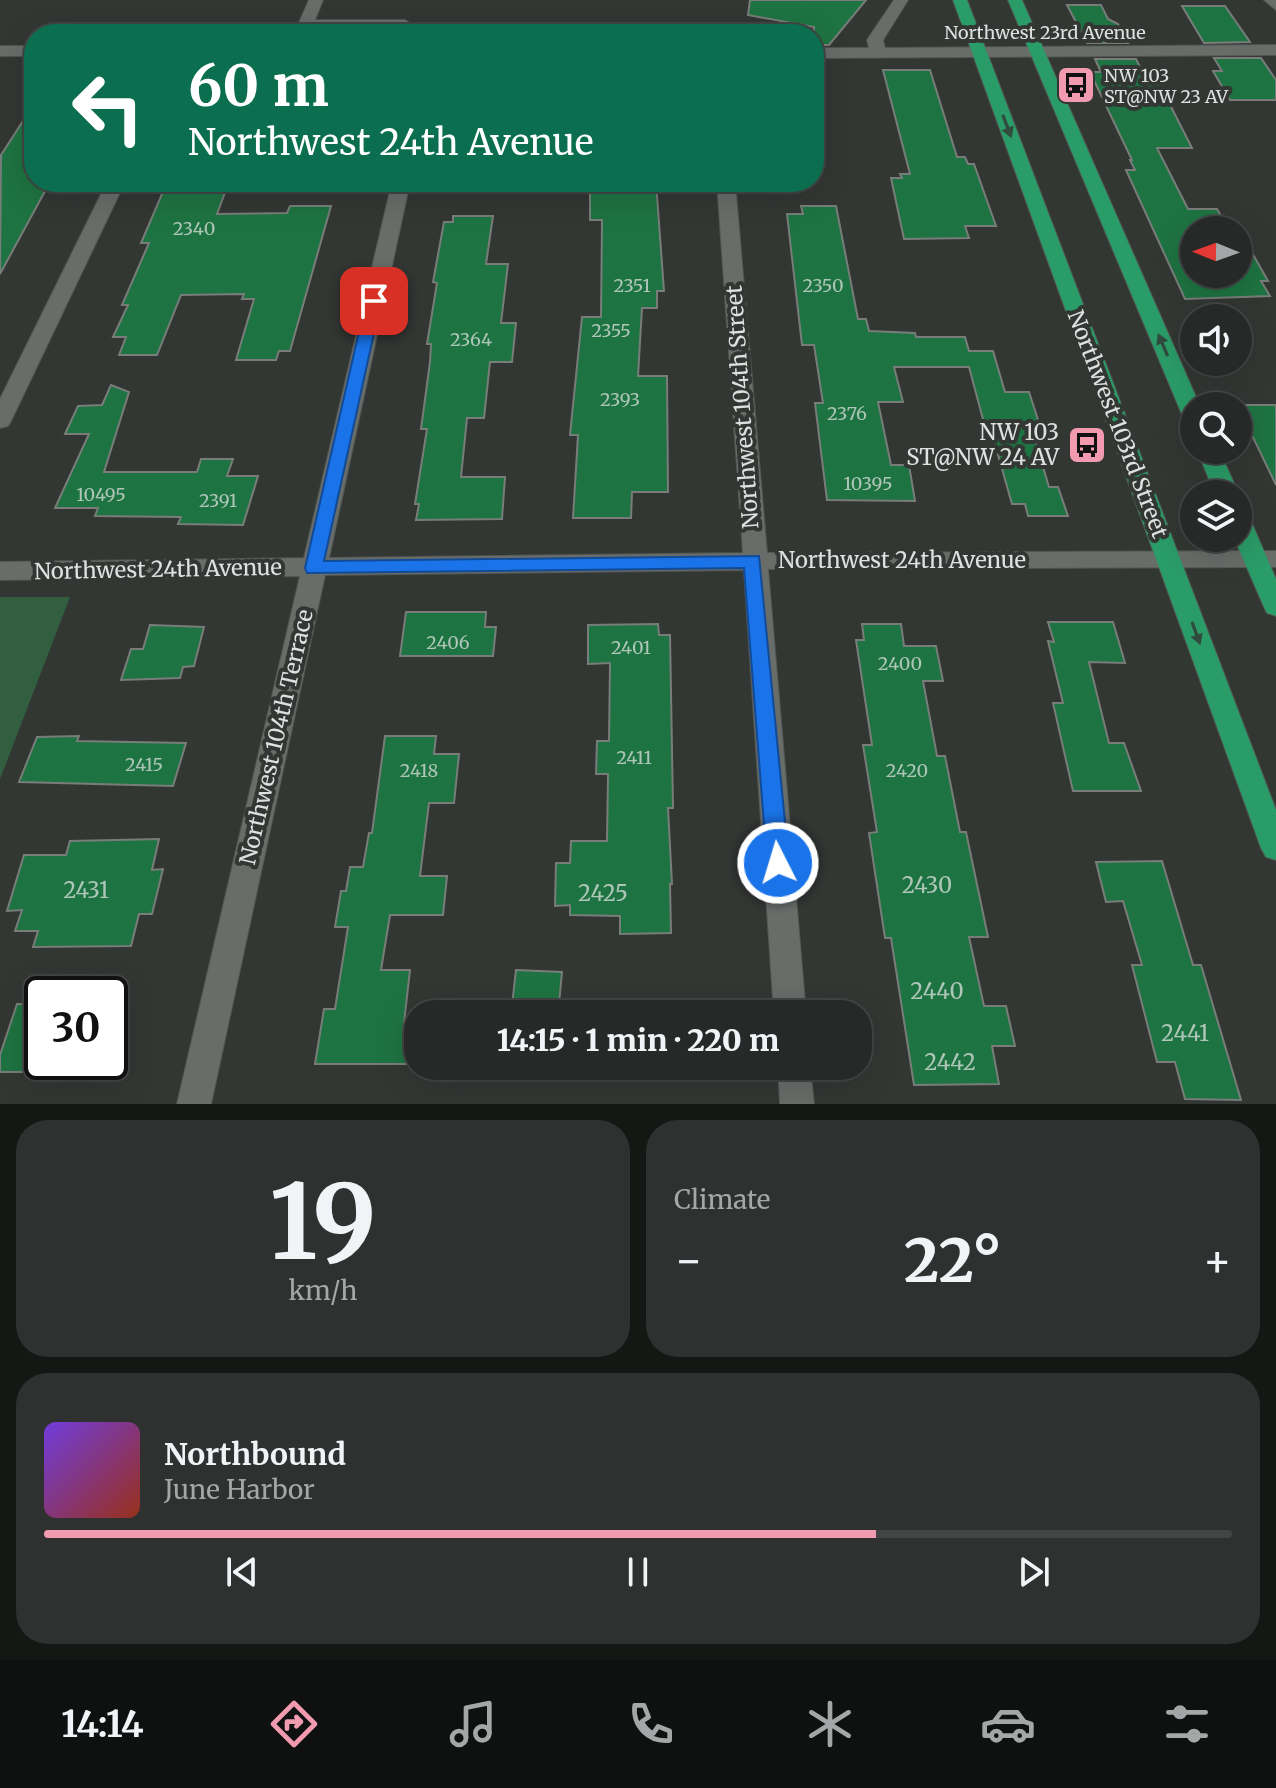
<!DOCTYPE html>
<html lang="en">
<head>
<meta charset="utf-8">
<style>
  body { margin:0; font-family:Merriweather,serif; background:#2e312f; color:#f1f3f6; height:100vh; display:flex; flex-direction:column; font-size:30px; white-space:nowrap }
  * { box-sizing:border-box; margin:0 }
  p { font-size:26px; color:#a4a6a7 }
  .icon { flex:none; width:44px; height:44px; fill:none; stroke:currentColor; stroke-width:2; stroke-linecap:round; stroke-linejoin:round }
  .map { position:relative; height:1104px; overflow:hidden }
  .details { display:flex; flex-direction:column; gap:16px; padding:16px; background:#151715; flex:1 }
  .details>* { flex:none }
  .hud { position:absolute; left:24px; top:24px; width:800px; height:168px; border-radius:32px; box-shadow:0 8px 32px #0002,0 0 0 2px #424544; background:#0b6e4f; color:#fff; overflow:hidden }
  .needle { width:52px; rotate:271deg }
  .fabs { position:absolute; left:1180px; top:216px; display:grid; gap:16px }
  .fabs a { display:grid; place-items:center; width:72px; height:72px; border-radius:50%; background:#262927; box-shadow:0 8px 32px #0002,0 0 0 2px #424544; font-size:40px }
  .speed { position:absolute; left:24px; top:976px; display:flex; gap:16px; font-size:40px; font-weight:700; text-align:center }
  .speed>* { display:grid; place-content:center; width:104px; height:104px; border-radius:50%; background:#262927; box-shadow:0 8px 32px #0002,0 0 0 2px #424544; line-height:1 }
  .speed .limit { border:4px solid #111; border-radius:12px; background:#fff; color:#111 }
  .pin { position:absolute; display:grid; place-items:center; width:68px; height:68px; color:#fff; margin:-34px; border-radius:16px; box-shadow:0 4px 12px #0006 }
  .me { position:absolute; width:88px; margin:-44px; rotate:355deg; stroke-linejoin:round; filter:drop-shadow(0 0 6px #0008) }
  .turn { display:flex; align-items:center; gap:28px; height:168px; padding:0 32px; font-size:36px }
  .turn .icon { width:104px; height:104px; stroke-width:2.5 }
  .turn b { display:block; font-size:56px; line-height:68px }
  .big { font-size:60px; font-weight:800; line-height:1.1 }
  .details .card { flex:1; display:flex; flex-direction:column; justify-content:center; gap:12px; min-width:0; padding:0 28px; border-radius:32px; background:#2e312f }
  .details .dial { align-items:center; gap:0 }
  .dial b { font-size:104px; line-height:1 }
  .song { display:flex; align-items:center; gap:24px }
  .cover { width:96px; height:96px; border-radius:12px; background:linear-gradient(135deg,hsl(260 70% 55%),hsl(10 70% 35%)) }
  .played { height:8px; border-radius:4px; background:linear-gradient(90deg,#f29ab0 70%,#424544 70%) }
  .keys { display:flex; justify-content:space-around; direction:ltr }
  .heat { display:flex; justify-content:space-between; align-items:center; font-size:44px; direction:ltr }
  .details .tiles { flex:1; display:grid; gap:16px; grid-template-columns:1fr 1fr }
  .card:last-child { grid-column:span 2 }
  .trip { position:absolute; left:404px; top:1000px; width:468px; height:80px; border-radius:32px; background:#262927; box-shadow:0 8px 32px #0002,0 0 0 2px #424544; font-weight:800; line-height:80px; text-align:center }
  .tabs { display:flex; height:128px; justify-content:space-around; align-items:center; background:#0f1010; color:#a4a6a7 }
  .tabs .icon { width:56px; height:56px }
  .tabs .active { color:#f29ab0 }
  .tabs b { font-size:36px; color:#f1f3f6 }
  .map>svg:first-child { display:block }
  .green { fill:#315f40 }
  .building { fill:#1e7342; stroke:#787d7a; stroke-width:2 }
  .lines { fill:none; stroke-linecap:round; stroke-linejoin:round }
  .minor-casing { stroke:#515552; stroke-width:2 }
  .major-casing { stroke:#515552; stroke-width:2 }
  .minor { fill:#686d6a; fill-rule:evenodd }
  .major { fill:#2a9c67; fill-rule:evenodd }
  .oneway { fill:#314b3e }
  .route { fill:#1a73e8; stroke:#114b97; stroke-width:2 }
  .labels { text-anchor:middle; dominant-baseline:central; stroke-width:8; stroke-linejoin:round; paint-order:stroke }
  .far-street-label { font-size:18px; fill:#dee1df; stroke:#333734 }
  .far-poi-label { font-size:18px; fill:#dee1df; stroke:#333734; text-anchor:start }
  .number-label { font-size:18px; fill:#aec6b8 }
  .street-label { font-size:22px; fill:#dee1df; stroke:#333734 }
  .poi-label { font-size:22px; fill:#dee1df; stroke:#333734; text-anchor:end }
  .near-number-label { font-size:22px; fill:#aec6b8 }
</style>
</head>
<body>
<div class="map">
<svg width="1276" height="1104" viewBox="0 0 1276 1104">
  <rect width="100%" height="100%" fill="#333734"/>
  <path class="green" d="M 0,597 L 70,597 L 0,779 Z"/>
  <path class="building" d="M 750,0 L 866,0 L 829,45 L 814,45 L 814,27 L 748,15 Z
    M 1067,5 L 1101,5 L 1108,19 L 1118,24 L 1128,43 L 1087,43 Z
    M 1182,6 L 1225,6 L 1250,42 L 1204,43 Z
    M 1214,58 L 1261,58 L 1276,80 L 1276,100 L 1230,100 L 1213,71 L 1222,71 Z
    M 1095,59 L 1136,59 L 1143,73 L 1154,73 L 1192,148 L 1157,148 L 1188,209 L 1217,209 L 1229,230 L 1194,230 L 1194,274 L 1238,274 L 1238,246 L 1250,249 L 1268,281 L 1261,281 L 1270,296 L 1185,299 L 1126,170 L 1135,170 L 1130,160 L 1132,160 L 1090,72 L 1101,72 Z
    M 883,70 L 930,70 L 957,157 L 965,157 L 968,164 L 974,164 L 996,226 L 965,226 L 969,238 L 904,239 L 891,178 L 902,178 L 900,174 L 910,174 Z
    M 34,104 L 34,182 L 50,182 L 0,274 L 1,155 Z
    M 170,182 L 229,182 L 217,214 L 287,213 L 290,206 L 331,206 L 290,351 L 279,351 L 276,360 L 236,360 L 254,299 L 242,299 L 244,294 L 181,295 L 157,355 L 119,355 L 126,337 L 113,337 L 128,305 L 122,305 L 149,243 L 141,243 L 165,187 Z
    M 590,182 L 656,182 L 664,291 L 657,291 L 657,308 L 642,308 L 638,376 L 667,376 L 668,492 L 632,492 L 631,518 L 573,518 L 578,435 L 570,435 L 582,317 L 601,317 L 602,220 L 590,220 Z
    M 801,206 L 836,206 L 858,319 L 866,319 L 869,331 L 915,333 L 916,337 L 965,337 L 969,351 L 993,351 L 1005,392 L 1029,392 L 1039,423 L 1030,423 L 1049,487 L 1058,487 L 1068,516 L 1028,516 L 1025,504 L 1012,504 L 989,423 L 984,423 L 969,367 L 894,367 L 903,402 L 878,402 L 891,465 L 909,465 L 915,501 L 827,500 L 815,403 L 823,403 L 814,345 L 802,345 L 787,214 L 803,214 Z
    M 453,216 L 493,216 L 486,264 L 508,264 L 501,323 L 516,323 L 512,362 L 490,362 L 484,418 L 467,418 L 461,477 L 505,477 L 502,519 L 416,520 L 419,504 L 415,504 L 427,429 L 421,429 L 430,362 L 431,344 L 427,344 L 437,283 L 433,282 L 444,222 L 453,222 Z
    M 111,385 L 129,392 L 104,472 L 197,472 L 201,459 L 233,459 L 227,476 L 258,476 L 243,525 L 178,524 L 181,517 L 95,516 L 98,508 L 55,508 L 89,434 L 65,434 L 78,406 L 102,405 Z
    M 1235,405 L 1276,405 L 1276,485 L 1238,406 Z
    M 406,612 L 486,612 L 485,627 L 496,627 L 493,656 L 400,656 Z
    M 1048,622 L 1113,622 L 1125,663 L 1089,662 L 1109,743 L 1124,743 L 1141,791 L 1073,791 L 1053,703 L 1063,703 L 1048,641 L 1054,642 Z
    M 658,624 L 659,635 L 670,635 L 673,808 L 668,808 L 672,884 L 670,884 L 671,933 L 620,934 L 620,916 L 570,915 L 570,905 L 555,906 L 556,863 L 570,863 L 571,841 L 607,841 L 608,774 L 596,774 L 597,741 L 609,741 L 610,663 L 588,664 L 588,625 Z
    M 862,624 L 901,624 L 904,646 L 936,646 L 943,681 L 923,681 L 937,756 L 945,756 L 960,832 L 966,832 L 988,937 L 969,937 L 984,1006 L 1006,1006 L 1015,1046 L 992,1046 L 999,1084 L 914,1085 L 891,938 L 885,938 L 869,833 L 877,832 L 863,745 L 872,745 L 856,640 L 864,640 Z
    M 150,625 L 204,627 L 194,666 L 183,667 L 180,678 L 121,680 L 131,649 L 143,649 Z
    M 79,736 L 77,741 L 186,743 L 173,786 L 19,782 L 37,737 Z
    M 385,736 L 436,736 L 434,754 L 459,754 L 454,803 L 429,803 L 420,876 L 447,876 L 443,915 L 390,915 L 381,970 L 410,970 L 403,1032 L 418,1032 L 417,1064 L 315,1064 L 324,1009 L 335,1009 L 348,927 L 335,927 L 341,891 L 346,891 L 350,867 L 363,867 L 369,833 L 372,833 Z
    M 159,839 L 152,870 L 163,869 L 152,914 L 139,914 L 131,946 L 33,947 L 38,931 L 15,931 L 22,910 L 7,911 L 24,855 L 66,855 L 70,841 Z
    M 1162,861 L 1193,965 L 1201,965 L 1241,1100 L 1185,1099 L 1175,1062 L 1157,1062 L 1132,965 L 1142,965 L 1123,901 L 1106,902 L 1096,862 Z
    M 516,970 L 562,972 L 558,1014 L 511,1014 Z
    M 17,1004 L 42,1004 L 42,1072 L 0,1072 L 0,1055 Z"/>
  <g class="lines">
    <g class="minor-casing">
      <path id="minor" d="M 309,0 L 323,0 L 315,20 L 405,20 L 413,25 L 411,34 L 395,34 L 396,30 L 311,30 L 310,34 L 294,34 Z
        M 894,0 L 908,0 L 883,40 L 885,48 L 1276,45 L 1276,55 L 814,58 L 814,48 L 869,48 L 867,40 Z
        M 1264,0 L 1276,0 L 1276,10 Z
        M 754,26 L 776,34 L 586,34 L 594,29 Z
        M 0,46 L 34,46 L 34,56 L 0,56 Z
        M 107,182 L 125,182 L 11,421 L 8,426 L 0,428 L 0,399 Z
        M 392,182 L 410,182 L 329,558 L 743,553 L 717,182 L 735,182 L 767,553 L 1276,551 L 1276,567 L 768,569 L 806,1014 L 774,1014 L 744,570 L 325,575 L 211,1104 L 177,1104 L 300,576 L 0,580 L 0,562 L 304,558 Z
        M 778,1066 L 810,1066 L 814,1104 L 780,1104 Z"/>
    </g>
    <g class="major-casing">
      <path id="major" d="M 953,0 L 967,0 L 1276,810 L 1276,860 L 1266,857 L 1261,848 Z
        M 1008,0 L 1022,0 L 1200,406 L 1194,406 L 1194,424 L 1183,417 Z
        M 1197,450 L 1219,450 L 1239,494 L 1238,495 L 1215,494 Z
        M 1238,511 L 1246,513 L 1250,519 L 1276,579 L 1276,616 L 1267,613 L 1264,607 L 1234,538 L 1238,538 Z"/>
    </g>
    <use href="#minor" class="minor"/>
    <use href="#major" class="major"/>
  </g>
  <defs><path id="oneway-solid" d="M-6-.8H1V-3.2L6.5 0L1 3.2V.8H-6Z" transform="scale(2)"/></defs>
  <g class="oneway">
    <use href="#oneway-solid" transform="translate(1007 126) rotate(69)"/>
    <use href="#oneway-solid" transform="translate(1163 345) rotate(-113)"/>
    <use href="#oneway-solid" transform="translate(1196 633) rotate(70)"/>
  </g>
  <path class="route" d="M 374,296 L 381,301 L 324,561 L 759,556 L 789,863 L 785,870 L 778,872 L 770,870 L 767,863 L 744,568 L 307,573 L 305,568 L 366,301 Z"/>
  <defs>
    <g id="bus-square" transform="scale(2)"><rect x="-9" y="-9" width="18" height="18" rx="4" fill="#f29ab0" stroke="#333734"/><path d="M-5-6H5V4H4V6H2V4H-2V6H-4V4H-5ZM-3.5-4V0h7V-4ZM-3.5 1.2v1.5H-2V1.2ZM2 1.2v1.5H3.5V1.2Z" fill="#111"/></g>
  </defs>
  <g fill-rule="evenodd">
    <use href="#bus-square" x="1076" y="85"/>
    <use href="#bus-square" x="1087" y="445"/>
  </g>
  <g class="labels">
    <g class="far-street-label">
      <text x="1045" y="32">Northwest 23rd Avenue</text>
    </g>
    <g class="far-poi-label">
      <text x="1104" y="75">NW 103<tspan x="1104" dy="21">ST@NW 23 AV</tspan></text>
    </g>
    <g class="number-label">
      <text x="194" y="228">2340</text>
      <text x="632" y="285">2351</text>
      <text x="823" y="285">2350</text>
      <text x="611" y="330">2355</text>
      <text x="471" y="339">2364</text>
      <text x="620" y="399">2393</text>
      <text x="847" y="413">2376</text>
      <text x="868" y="483">10395</text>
      <text x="101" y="494">10495</text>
      <text x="218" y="500">2391</text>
      <text x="448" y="642">2406</text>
      <text x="631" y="647">2401</text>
      <text x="900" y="663">2400</text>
      <text x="634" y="757">2411</text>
      <text x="144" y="764">2415</text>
      <text x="419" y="770">2418</text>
      <text x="907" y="770">2420</text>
    </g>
    <g class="street-label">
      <text transform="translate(742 407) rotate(-94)">Northwest 104th Street</text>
      <text transform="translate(1118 424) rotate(69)">Northwest 103rd Street</text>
      <text x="902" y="560">Northwest 24th Avenue</text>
      <text transform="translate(158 569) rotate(-1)">Northwest 24th Avenue</text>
      <text transform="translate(276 737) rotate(-77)">Northwest 104th Terrace</text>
    </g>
    <g class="poi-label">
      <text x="1059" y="432">NW 103<tspan x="1059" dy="25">ST@NW 24 AV</tspan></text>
    </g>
    <g class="near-number-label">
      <text x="927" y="885">2430</text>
      <text x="86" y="890">2431</text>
      <text x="603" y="893">2425</text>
      <text x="937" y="991">2440</text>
      <text x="1185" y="1033">2441</text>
      <text x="950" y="1062">2442</text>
    </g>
  </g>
</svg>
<div class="fabs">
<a><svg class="needle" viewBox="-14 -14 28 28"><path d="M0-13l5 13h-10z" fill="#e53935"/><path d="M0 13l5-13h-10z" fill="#a4a6a7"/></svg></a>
<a><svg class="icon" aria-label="sound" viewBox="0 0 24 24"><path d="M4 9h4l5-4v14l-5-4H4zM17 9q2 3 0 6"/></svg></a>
<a><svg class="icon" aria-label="search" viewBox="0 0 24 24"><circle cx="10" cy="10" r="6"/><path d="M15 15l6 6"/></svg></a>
<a><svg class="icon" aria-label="layers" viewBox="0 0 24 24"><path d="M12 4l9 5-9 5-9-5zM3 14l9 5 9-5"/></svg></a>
</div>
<div class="speed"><div class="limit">30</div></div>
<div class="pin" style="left:374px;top:301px;background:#d93025"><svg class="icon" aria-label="arrive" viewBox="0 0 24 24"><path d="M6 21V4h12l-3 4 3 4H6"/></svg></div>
<svg class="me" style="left:778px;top:863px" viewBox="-20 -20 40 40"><circle r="17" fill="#1a73e8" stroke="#fff" stroke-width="3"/><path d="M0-11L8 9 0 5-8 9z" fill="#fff"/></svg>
<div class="trip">14:15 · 1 min · 220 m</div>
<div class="hud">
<div class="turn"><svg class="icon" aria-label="left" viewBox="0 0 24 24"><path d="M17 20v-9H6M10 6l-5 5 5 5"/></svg><div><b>60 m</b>Northwest 24th Avenue</div></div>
</div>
</div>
<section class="details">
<div class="tiles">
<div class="card dial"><b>19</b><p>km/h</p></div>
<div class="card"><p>Climate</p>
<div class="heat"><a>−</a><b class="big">22°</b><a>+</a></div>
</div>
<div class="card">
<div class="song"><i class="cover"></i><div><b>Northbound</b><p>June Harbor</p></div></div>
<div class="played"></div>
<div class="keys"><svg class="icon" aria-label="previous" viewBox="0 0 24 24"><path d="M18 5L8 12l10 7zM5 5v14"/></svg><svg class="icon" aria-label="pause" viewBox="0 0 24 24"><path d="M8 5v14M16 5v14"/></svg><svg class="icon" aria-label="next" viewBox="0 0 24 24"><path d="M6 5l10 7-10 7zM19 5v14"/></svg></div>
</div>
</div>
</section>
<nav class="tabs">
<b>14:14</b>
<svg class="icon active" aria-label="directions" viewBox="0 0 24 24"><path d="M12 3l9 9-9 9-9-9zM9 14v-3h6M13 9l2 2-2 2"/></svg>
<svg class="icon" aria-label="music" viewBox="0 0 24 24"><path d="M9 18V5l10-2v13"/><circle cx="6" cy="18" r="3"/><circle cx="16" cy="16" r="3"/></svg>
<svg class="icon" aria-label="phone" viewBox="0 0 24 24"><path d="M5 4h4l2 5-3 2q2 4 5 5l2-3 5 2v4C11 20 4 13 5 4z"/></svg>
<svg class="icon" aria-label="climate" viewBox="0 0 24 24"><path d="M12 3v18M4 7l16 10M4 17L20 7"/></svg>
<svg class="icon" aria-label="car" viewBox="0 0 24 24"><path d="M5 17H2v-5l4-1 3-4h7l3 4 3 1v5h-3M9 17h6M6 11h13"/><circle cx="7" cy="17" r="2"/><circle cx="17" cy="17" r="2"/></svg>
<svg class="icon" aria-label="filters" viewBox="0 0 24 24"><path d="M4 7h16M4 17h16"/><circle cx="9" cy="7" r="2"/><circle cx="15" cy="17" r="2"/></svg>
</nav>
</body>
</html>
